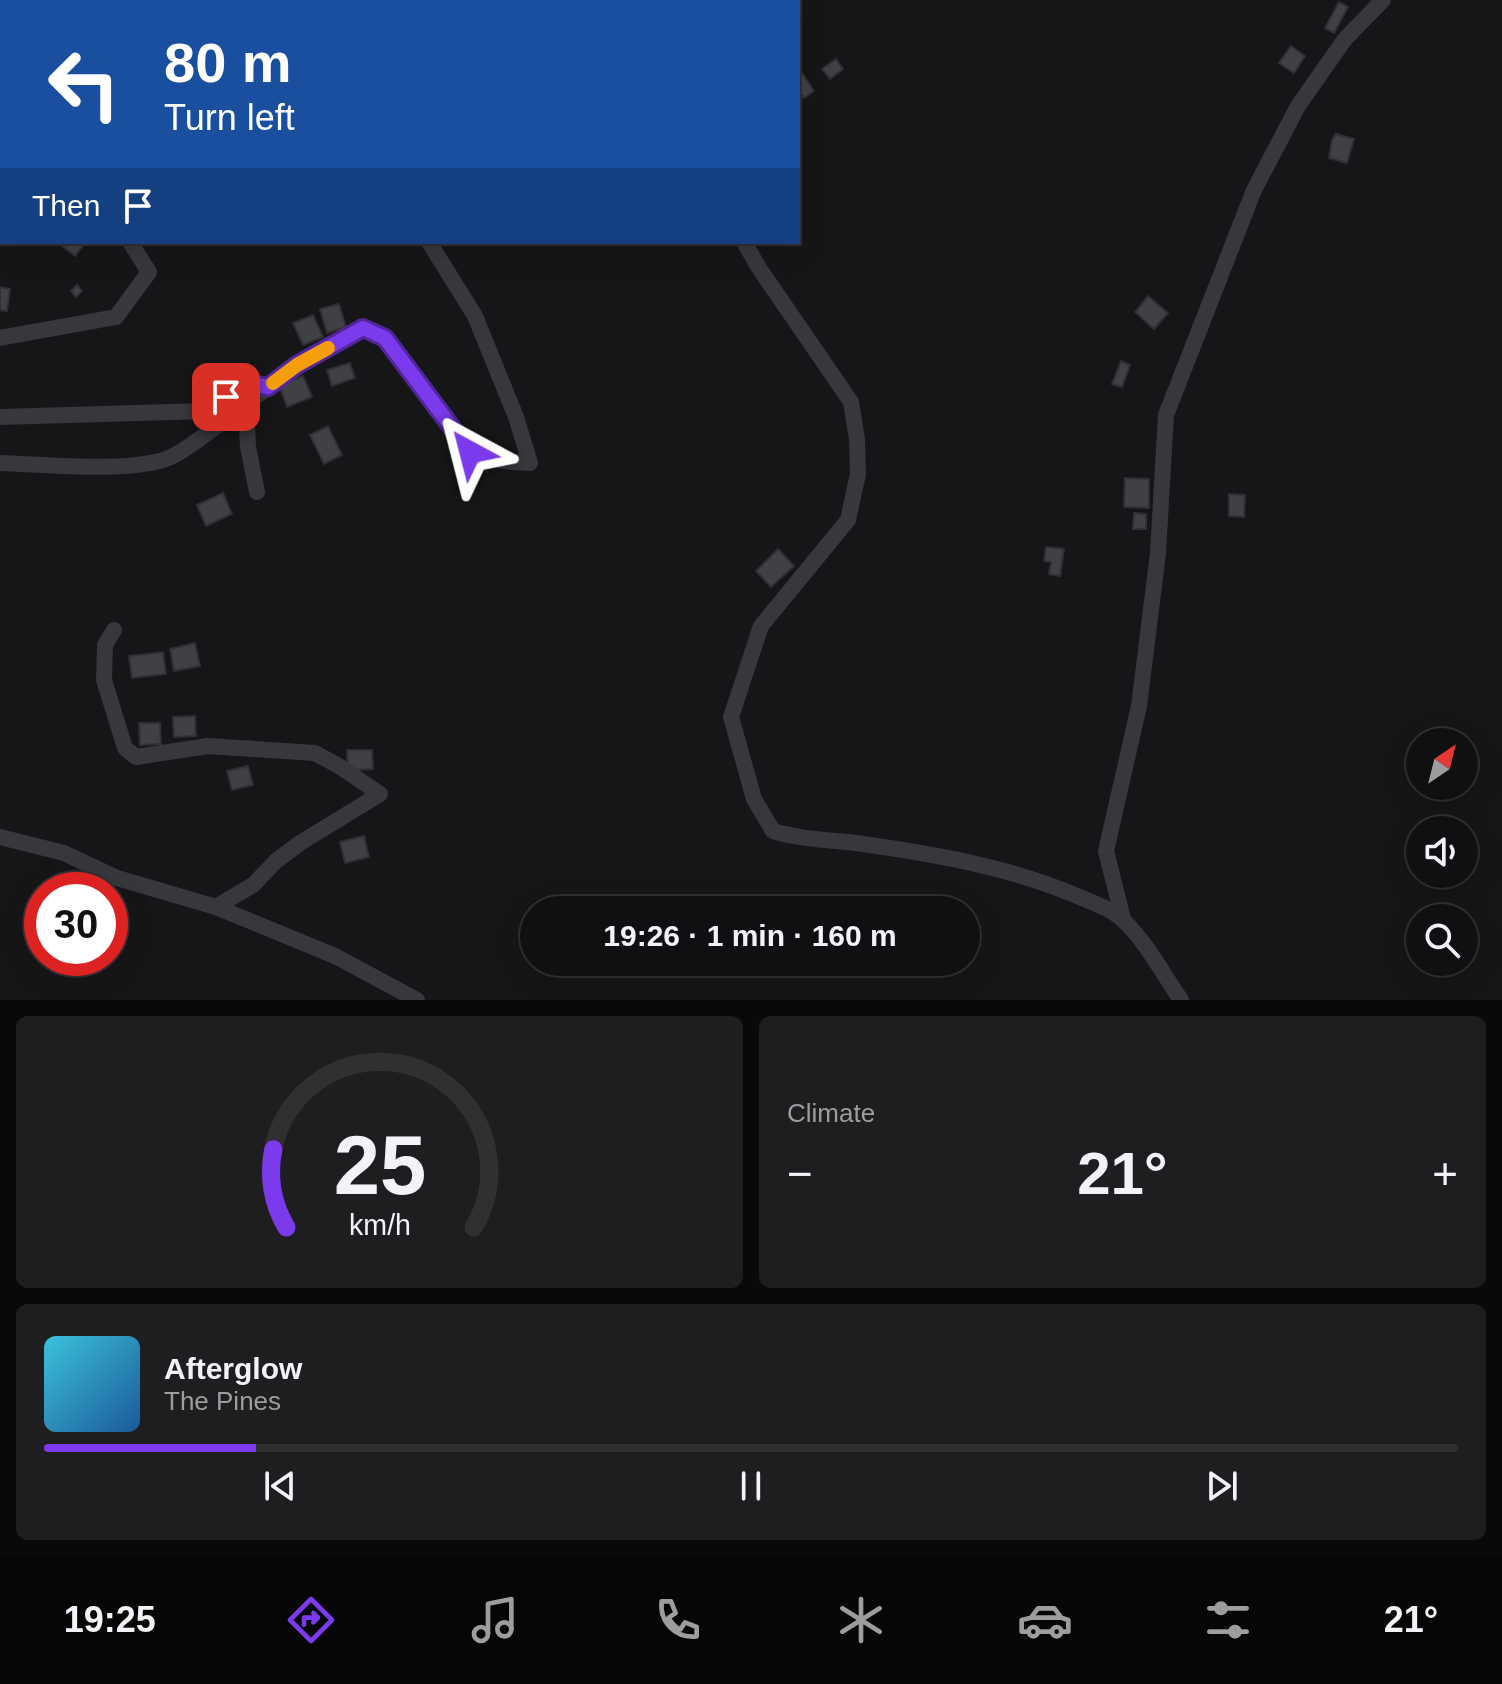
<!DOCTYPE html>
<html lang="en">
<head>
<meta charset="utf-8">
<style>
  body { margin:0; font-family:Helvetica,sans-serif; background:#1e1e20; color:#f1f3f6; height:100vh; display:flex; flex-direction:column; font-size:30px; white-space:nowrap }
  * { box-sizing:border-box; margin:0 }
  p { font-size:26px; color:#9c9d9f }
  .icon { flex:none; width:44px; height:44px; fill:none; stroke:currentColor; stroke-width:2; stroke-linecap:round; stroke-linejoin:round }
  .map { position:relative; height:1000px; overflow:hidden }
  .drawer { display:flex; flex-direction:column; gap:16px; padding:16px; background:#09090a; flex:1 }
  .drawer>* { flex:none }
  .banner { position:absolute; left:0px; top:0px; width:800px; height:244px; box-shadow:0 8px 32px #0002,0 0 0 2px #303032; background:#1a4fa0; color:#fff; overflow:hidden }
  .needle { width:52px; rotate:35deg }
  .controls { position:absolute; left:1406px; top:728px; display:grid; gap:16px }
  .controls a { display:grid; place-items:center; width:72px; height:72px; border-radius:50%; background:#101012; box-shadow:0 8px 32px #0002,0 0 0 2px #303032; font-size:40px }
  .speed { position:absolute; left:24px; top:872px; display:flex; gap:16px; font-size:40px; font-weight:700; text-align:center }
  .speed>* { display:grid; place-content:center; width:104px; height:104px; border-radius:50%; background:#101012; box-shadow:0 8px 32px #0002,0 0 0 2px #303032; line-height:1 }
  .speed .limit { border:12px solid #d22; background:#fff; color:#111 }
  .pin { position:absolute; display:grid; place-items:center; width:68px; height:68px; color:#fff; margin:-34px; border-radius:16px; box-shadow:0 4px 12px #0006 }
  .me { position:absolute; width:88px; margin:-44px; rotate:322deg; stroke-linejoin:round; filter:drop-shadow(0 0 6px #0008) }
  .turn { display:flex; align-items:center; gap:28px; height:168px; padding:0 32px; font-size:36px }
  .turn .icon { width:104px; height:104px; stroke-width:2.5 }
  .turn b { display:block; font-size:56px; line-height:68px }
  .then { display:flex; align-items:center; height:76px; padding:0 32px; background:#0003; gap:16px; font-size:30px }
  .big { font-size:60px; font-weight:800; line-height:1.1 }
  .drawer .widget { flex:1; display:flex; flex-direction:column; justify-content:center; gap:12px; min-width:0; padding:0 28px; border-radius:12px; background:#1e1e20 }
  .drawer .dial { align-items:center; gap:0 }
  .dial svg { height:208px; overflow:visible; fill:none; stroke:#303032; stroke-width:7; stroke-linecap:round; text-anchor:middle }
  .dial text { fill:#f1f3f6; stroke:none }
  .song { display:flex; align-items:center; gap:24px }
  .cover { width:96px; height:96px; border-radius:12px; background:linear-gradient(135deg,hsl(190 70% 55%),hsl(210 70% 35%)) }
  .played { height:8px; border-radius:4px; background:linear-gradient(90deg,#7c3aed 15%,#303032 15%) }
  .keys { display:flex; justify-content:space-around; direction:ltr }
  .heat { display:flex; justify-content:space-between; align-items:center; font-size:44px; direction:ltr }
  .drawer .tiles { flex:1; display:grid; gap:16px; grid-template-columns:1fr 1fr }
  .widget:last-child { grid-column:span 2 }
  .trip { position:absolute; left:520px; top:896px; width:460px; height:80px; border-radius:40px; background:#101012; box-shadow:0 8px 32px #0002,0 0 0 2px #303032; font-weight:800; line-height:80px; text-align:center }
  .menu { display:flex; height:128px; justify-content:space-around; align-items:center; background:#060607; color:#9c9d9f }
  .menu .icon { width:56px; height:56px }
  .menu .on { color:#7c3aed }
  .menu b { font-size:36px; color:#f1f3f6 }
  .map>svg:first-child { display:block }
  .building { fill:#404145; stroke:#303034; stroke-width:2 }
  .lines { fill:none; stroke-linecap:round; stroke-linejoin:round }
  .minor { stroke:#37383d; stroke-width:16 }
  .route-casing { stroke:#51269a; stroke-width:20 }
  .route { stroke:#7c3aed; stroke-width:14 }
  .slow { stroke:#f59e0b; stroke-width:14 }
</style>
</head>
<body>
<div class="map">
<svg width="1502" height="1000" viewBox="0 0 1502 1000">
  <rect width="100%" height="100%" fill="#161618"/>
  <path class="building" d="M 1339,2 L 1348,7 L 1334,33 L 1325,28 Z
    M 1291,46 L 1305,56 L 1294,73 L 1279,63 Z
    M 836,59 L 843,69 L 830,79 L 822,69 Z
    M 802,73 L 814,91 L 804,98 L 798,89 L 798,75 Z
    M 1336,134 L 1354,139 L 1347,163 L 1329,158 L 1332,140 Z
    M 63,242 L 86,242 L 75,256 L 61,245 Z
    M 77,285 L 82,291 L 76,297 L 71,291 Z
    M 0,287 L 10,289 L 7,311 L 0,310 Z
    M 1148,296 L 1168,313 L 1154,329 L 1135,312 Z
    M 339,304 L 346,327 L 327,333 L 320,309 Z
    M 313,315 L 323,337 L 303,345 L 293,323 Z
    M 1121,361 L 1130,365 L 1122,387 L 1112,384 Z
    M 350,363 L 355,378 L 332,386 L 327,370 Z
    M 303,376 L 312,397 L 287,407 L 279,385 Z
    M 328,426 L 342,455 L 324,464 L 310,435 Z
    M 1125,478 L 1149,479 L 1149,508 L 1124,507 Z
    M 223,493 L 232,514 L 206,526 L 197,505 Z
    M 1229,494 L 1245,495 L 1244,517 L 1229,516 Z
    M 1134,513 L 1146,514 L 1146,529 L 1133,529 Z
    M 1046,547 L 1064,549 L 1060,576 L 1049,574 L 1051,562 L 1044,561 Z
    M 778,549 L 794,566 L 771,587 L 756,571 Z
    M 195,643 L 200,666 L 174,671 L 170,649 Z
    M 163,652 L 166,674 L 132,678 L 129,656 Z
    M 195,716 L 196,736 L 174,737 L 173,717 Z
    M 139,723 L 160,723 L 161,744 L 140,745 Z
    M 347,750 L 372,750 L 373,769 L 348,770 Z
    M 248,766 L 253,785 L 232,790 L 227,771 Z
    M 364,836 L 369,857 L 345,863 L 340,842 Z"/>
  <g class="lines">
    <path class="minor" d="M 205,0 L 207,2
      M 519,2 L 521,0
      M 730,2 L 731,0
      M 744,242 L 759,268 L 851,402 L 857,439 L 858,474 L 848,520 L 761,626 L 731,717 L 754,799 L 773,831 C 803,840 833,840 863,844 C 933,854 1004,866 1070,893 C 1086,900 1111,908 1124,921 C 1147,943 1163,974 1181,1000
      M 0,338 L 116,317 L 149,272 L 130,242
      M 0,417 L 206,411 L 246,383 L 268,387
      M 0,463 C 43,464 133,474 171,457 C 194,446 224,419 246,404
      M 257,492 L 248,447 L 246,404 L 297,365 L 363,328 L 385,338 L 470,452 L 503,461 L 530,463 L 516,417 L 475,316 L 429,242
      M 114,630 L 105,645 L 104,680 L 125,748 L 136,757 L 208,746 L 315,753 L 339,766 L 380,794 L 300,843 L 276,861 L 253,885 L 216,907
      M 0,837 L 64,853 L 117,878 L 216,907 L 335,956 L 417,1000
      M 1123,919 L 1106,851 L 1139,706 L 1158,553 L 1166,415 L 1254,190 L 1298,106 L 1345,39 L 1383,0"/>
  </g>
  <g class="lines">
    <g class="route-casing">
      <path id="route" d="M 226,397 L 246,383 L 268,387 L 297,365 L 363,328 L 385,338 L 470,452"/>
    </g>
    <use href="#route" class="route"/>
    <path class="slow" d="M 273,383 L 297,365 L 328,348"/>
  </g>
</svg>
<div class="controls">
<a><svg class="needle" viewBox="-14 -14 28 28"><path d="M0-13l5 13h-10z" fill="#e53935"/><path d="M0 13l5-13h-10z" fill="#9c9d9f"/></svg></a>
<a><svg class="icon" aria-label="sound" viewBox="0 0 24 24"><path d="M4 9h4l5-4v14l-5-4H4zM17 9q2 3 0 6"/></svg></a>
<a><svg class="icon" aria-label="search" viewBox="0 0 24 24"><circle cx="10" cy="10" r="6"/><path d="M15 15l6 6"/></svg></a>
</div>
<div class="speed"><div class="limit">30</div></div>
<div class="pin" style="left:226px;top:397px;background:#d93025"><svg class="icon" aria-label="arrive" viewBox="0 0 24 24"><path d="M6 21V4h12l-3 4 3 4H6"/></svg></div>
<svg class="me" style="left:470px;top:452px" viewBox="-20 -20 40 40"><path d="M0-17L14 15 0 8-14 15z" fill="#7c3aed" stroke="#fff" stroke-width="4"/></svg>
<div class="trip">19:26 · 1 min · 160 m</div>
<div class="banner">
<div class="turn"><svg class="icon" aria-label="left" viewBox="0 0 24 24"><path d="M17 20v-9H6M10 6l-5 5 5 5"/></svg><div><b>80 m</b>Turn left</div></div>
<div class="then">Then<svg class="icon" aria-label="arrive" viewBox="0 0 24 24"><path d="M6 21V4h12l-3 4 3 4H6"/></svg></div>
</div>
</div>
<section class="drawer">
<div class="tiles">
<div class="widget dial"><svg viewBox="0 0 100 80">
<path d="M14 69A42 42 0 1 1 86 69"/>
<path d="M14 69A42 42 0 0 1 9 39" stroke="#7c3aed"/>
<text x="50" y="56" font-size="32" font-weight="700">25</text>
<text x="50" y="72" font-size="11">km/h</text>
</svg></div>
<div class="widget"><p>Climate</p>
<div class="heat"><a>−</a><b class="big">21°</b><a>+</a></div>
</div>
<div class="widget">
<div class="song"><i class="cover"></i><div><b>Afterglow</b><p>The Pines</p></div></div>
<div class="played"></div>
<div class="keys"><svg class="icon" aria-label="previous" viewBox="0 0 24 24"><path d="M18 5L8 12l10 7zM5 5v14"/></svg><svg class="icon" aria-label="pause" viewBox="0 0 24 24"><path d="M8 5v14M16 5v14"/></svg><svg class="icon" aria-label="next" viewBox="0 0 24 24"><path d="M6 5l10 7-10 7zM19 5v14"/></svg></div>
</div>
</div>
</section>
<nav class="menu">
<b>19:25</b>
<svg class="icon on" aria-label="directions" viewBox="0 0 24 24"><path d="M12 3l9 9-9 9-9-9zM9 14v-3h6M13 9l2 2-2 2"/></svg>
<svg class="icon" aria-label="music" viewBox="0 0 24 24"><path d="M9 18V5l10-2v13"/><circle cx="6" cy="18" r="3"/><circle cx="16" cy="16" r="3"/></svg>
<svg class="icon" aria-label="phone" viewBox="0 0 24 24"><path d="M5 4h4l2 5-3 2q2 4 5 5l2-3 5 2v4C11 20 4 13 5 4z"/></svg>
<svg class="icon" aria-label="climate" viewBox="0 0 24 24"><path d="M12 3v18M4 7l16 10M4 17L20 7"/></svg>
<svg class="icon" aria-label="car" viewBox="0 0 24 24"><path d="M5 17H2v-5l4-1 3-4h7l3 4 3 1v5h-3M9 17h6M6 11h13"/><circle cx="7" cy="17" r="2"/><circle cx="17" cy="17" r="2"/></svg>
<svg class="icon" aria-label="filters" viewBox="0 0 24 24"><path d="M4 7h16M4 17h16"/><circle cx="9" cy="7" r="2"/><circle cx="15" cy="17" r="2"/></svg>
<b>21°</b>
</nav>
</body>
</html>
